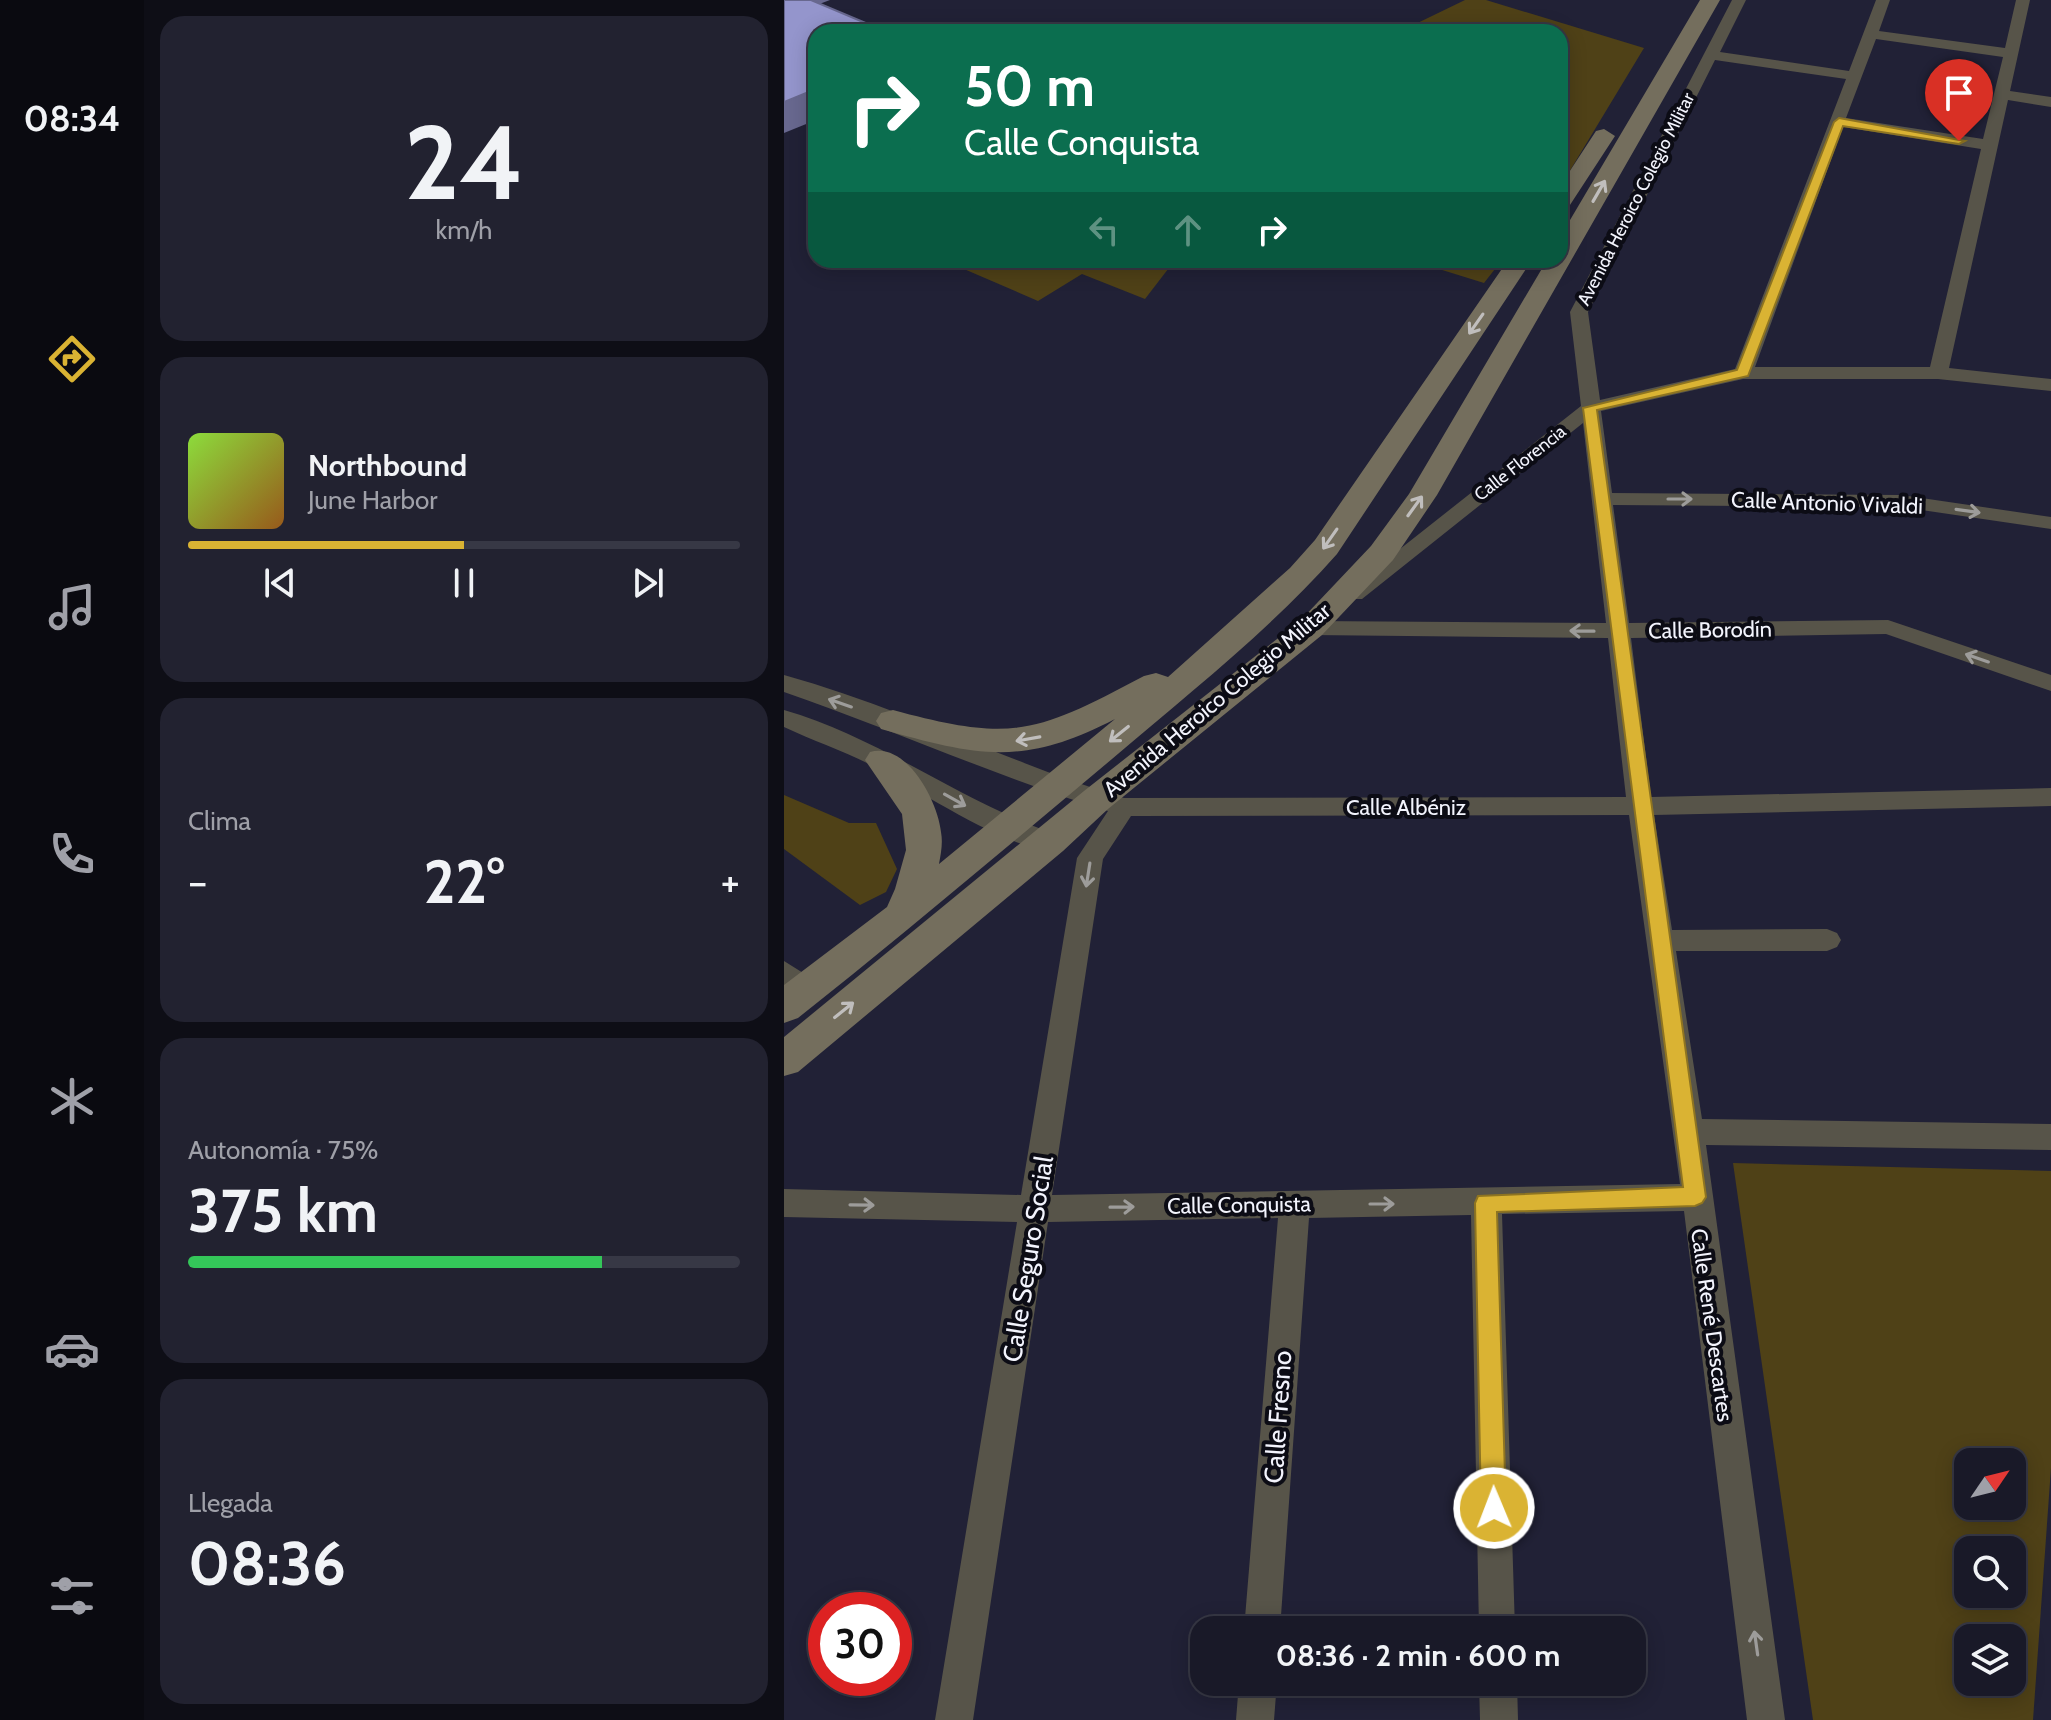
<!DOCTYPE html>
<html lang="es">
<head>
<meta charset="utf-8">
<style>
  body { margin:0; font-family:Cabin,sans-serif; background:#222230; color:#f1f3f6; height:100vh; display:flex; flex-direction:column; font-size:30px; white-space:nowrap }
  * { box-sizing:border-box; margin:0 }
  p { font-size:26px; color:#9fa0a8 }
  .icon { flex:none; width:44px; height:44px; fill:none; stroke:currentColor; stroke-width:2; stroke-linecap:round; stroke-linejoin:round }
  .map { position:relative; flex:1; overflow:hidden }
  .panel { display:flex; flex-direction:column; gap:16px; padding:16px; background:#0e0e16; width:640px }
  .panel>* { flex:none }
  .hud { position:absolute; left:24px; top:24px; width:760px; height:244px; border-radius:24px; box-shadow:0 4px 20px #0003,0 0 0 2px #373845; background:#0b6e4f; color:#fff; overflow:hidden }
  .needle { width:52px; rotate:55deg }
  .fabs { position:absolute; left:1170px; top:1448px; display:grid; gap:16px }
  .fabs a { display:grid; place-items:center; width:72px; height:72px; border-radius:16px; background:#191928; box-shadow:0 4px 20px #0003,0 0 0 2px #373845; font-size:40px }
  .speed { position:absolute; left:24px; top:1592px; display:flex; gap:16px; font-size:40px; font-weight:700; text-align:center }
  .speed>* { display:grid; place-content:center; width:104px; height:104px; border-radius:50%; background:#191928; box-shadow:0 4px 20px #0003,0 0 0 2px #373845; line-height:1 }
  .speed .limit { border:12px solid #d22; background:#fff; color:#111 }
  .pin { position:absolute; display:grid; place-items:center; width:68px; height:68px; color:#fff; margin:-82px -34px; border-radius:50% 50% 50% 0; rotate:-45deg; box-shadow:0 0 8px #0007 }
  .pin .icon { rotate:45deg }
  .me { position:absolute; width:88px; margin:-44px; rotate:359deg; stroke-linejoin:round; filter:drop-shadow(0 0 6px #0008) }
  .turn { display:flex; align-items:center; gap:28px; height:168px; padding:0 24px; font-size:36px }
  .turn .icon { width:104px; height:104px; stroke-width:2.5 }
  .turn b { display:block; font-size:56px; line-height:68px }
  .lanes { display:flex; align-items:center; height:76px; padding:0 24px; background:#0003; justify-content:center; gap:40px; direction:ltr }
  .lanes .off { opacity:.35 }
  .big { font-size:60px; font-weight:700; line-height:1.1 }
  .panel .card { flex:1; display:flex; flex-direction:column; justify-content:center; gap:12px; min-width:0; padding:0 28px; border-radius:24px; background:#222230 }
  .panel .dial { align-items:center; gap:0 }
  .dial b { font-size:104px; line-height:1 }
  .song { display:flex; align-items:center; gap:24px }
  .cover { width:96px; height:96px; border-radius:12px; background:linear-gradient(135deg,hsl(90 70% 55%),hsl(30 70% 35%)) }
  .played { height:8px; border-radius:4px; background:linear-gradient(90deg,#dab333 50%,#373845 50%) }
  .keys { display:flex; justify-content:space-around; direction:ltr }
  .heat { display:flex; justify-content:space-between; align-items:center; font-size:44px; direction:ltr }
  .charge { height:12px; border-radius:6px; background:linear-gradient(90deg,#34c759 75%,#373845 0) }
  .trip { position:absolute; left:406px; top:1616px; width:456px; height:80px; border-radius:24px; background:#191928; box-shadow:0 4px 20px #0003,0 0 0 2px #373845; font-weight:700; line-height:80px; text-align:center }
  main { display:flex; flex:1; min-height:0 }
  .tabs { display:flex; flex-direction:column; width:144px; justify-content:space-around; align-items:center; background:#0a0a10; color:#9fa0a8 }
  .tabs .icon { width:56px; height:56px }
  .tabs .selected { color:#dab333 }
  .tabs b { font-size:36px; color:#f1f3f6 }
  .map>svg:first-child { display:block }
  .green { fill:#4f4117; fill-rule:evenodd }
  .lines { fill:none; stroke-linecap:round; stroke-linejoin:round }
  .street { fill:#575449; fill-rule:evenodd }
  .secondary { fill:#746e5d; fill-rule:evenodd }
  .shaded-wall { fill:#68688f }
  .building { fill:#9495cc; stroke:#68688f; stroke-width:2 }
  .oneway { stroke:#c0bebd }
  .oneway2 { stroke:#9d9c9a }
  .route { fill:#dab333; stroke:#8e7421; stroke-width:2 }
  .labels { text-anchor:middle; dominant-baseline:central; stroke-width:8; stroke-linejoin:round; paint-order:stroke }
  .far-street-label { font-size:18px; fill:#f3f4fd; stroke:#0c0c15 }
  .street-label { font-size:22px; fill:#f3f4fd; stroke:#0c0c15 }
  .near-street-label { font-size:26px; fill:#f3f4fd; stroke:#0c0c15 }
</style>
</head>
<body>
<main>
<nav class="tabs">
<b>08:34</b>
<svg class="icon selected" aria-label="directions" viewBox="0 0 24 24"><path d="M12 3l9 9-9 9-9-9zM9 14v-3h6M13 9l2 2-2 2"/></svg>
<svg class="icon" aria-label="music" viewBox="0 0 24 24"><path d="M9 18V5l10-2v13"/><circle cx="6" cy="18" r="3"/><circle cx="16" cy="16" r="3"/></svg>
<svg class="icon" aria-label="phone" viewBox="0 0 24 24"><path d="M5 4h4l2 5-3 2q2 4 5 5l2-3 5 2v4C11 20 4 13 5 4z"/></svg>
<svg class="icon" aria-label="climate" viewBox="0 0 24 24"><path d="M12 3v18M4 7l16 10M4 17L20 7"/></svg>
<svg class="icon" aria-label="car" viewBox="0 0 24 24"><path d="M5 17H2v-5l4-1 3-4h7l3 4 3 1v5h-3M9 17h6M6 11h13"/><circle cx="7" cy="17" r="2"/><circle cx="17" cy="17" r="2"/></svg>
<svg class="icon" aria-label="filters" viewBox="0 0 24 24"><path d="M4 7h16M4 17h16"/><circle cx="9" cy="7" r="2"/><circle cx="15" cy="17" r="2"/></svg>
</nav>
<section class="panel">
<div class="card dial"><b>24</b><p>km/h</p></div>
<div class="card">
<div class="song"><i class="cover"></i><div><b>Northbound</b><p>June Harbor</p></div></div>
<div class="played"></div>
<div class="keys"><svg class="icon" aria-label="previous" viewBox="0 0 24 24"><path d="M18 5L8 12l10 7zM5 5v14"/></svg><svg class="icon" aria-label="pause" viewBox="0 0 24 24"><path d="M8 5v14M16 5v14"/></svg><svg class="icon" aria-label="next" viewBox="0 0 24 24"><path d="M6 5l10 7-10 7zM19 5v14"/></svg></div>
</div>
<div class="card"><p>Clima</p>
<div class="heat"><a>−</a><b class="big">22°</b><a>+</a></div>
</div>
<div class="card"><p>Autonomía · 75%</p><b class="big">375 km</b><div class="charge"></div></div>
<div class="card"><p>Llegada</p><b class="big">08:36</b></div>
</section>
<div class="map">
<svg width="1267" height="1720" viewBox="0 0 1267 1720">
  <rect width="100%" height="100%" fill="#212136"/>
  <path class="green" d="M 681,0 L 702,0 L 860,48 L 776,187 L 776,32 L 615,32 Z
    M 159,260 L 391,260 L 361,299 L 298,274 L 254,301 Z
    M 626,260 L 718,260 L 700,283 Z
    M 0,795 L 65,823 L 92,823 L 113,869 L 102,892 L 76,905 L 0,849 Z
    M 949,1163 L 1267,1171 L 1267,1468 L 1249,1720 L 1029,1720 ZM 1228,1462 L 1228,1506 L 1184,1506 L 1184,1462 ZM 1228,1550 L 1228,1594 L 1184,1594 L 1184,1550 ZM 1228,1638 L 1228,1682 L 1184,1682 L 1184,1638 Z"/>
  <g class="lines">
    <path class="street" d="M 948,0 L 962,0 L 936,52 L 1065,71 L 1092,0 L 1106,0 L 1095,31 L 1221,48 L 1232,0 L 1246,0 L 1226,91 L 1267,97 L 1267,107 L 1224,100 L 1165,368 L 1267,379 L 1267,391 L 1154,379 L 959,379 L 817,411 L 828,493 L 1117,495 L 1267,517 L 1267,529 L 1117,507 L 829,505 L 845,623 L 1104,620 L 1267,675 L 1267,691 L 1102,634 L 847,638 L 867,797 L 1267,788 L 1267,806 L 870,815 L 888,930 L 1043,929 L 1053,933 L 1057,940 L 1053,947 L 1043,951 L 892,951 L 918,1119 L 1267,1124 L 1267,1150 L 922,1145 L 1001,1720 L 963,1720 L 900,1211 L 718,1214 L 731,1630 L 695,1630 L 687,1215 L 525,1218 L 496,1630 L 460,1630 L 494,1218 L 264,1222 L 189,1720 L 151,1720 L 233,1222 L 0,1217 L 0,1189 L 237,1195 L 293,858 L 324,811 C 214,777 109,730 0,692 L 0,675 C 116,707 225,763 340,798 L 842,797 L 824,638 L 527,635 L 516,628 L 527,621 L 822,623 L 799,423 L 578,599 L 562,599 L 559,594 L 797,406 L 786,312 ZM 1092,39 L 1219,57 L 1199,139 L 1062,118 ZM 931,60 L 1062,79 L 951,369 L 816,400 L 804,312 ZM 1059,127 L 1197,149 L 1146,367 L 971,367 ZM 845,815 L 896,1184 L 268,1195 L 319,859 L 347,816 Z
      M 0,710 C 98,738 179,804 275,835 L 279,842 L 275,849 C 239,860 128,786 91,767 C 62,752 30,741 0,727 Z
      M 0,961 L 32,981 L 36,989 L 32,997 L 22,1000 L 0,987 Z
      M 455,1682 L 493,1682 L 490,1720 L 452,1720 Z
      M 695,1682 L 733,1682 L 734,1720 L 696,1720 Z"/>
    <path class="secondary" d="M 916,0 L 936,0 L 653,495 L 609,560 L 538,635 L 324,809 L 279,851 L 14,1072 L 0,1076 L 0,1037 L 300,791 L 516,621 L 587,546 L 625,494 L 763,260 L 776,260 L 776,237 Z
      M 820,129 L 831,136 L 784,208 L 776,210 L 776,186 L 812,131 Z
      M 724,260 L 748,260 L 553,554 C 486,630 405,693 328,759 C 224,846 120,934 14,1018 L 0,1023 L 0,985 L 103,907 L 111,889 L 122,850 L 118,814 L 81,760 L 86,752 C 122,741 154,801 157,832 C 159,843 157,853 155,864 L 331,719 C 239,767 193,756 97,729 L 92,721 L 97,713 L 109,710 C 230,743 252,733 360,676 L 372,673 L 384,677 L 506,568 L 531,540 Z"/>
  </g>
  <path class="shaded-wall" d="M 2,0 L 46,0 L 6,15 Z
    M 32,89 L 32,120 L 0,133 L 0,102 Z"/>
  <path class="building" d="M 0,0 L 27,0 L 103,32 L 32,32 L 32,89 L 0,102 Z"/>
  <defs><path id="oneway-shaft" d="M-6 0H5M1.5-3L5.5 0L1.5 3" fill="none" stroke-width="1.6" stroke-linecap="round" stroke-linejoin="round" transform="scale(2)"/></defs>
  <g class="oneway">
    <use href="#oneway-shaft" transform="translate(815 191) rotate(-60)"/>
    <use href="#oneway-shaft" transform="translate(692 324) rotate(125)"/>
    <use href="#oneway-shaft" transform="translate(631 506) rotate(-54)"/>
    <use href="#oneway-shaft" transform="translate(546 539) rotate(125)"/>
    <use href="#oneway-shaft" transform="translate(335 734) rotate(141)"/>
    <use href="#oneway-shaft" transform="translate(244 739) rotate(170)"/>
    <use href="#oneway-shaft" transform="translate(60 1010) rotate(-39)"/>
  </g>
  <g class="oneway2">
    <use href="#oneway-shaft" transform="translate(896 499)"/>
    <use href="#oneway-shaft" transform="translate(1184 511) rotate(8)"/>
    <use href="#oneway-shaft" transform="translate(798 631) rotate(-179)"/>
    <use href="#oneway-shaft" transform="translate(1193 658) rotate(-161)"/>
    <use href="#oneway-shaft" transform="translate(56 703) rotate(-161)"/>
    <use href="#oneway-shaft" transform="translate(171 800) rotate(29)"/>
    <use href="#oneway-shaft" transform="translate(304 875) rotate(99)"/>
    <use href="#oneway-shaft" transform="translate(598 1204)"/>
    <use href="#oneway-shaft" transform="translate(78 1205) rotate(1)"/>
    <use href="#oneway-shaft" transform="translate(338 1207) rotate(-1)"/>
    <use href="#oneway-shaft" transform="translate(972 1643) rotate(-98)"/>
  </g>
  <path class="route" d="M 1055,118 L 1181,141 L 1175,144 L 1059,126 L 964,376 L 813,410 L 922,1197 L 918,1203 L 911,1206 L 713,1212 L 722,1508 L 718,1517 L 710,1520 L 701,1517 L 697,1508 L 691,1203 L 694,1196 L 899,1187 L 799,408 L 953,370 L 1050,122 Z"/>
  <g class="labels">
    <g class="far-street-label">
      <text transform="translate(852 199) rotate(-63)">Avenida Heroico Colegio Militar</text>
      <text transform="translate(736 463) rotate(-38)">Calle Florencia</text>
    </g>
    <g class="street-label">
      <text transform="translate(1043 503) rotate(2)">Calle Antonio Vivaldi</text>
      <text transform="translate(926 630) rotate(-1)">Calle Borodín</text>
      <text transform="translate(433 700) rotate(-40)">Avenida Heroico Colegio Militar</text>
      <text x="622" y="807">Calle Albéniz</text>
      <text transform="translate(455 1205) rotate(-1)">Calle Conquista</text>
      <text transform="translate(928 1325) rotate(82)">Calle René Descartes</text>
    </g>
    <g class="near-street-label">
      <text transform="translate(244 1259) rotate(-81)">Calle Seguro Social</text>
      <text transform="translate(494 1417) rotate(-86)">Calle Fresno</text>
    </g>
  </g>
</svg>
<div class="fabs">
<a><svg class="needle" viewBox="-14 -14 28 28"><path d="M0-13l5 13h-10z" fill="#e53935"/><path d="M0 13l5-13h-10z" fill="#9fa0a8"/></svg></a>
<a><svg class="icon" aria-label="search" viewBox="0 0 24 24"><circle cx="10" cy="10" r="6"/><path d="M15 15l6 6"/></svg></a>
<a><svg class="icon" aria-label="layers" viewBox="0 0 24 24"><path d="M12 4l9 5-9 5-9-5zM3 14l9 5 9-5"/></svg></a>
</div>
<div class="speed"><div class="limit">30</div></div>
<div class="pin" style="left:1175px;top:141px;background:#d93025"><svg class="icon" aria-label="arrive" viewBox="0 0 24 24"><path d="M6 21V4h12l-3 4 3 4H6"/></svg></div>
<svg class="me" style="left:710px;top:1508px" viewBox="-20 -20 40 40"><circle r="17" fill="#dab333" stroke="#fff" stroke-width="3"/><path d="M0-11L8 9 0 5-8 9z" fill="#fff"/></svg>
<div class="trip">08:36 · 2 min · 600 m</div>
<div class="hud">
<div class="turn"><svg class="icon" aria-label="right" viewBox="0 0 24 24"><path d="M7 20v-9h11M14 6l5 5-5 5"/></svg><div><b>50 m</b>Calle Conquista</div></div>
<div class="lanes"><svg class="icon off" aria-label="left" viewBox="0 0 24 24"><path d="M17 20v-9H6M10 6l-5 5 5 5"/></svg><svg class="icon off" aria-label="ahead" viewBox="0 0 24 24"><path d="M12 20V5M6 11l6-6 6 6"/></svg><svg class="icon" aria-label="right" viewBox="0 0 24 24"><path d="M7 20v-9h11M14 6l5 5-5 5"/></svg></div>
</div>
</div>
</main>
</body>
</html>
